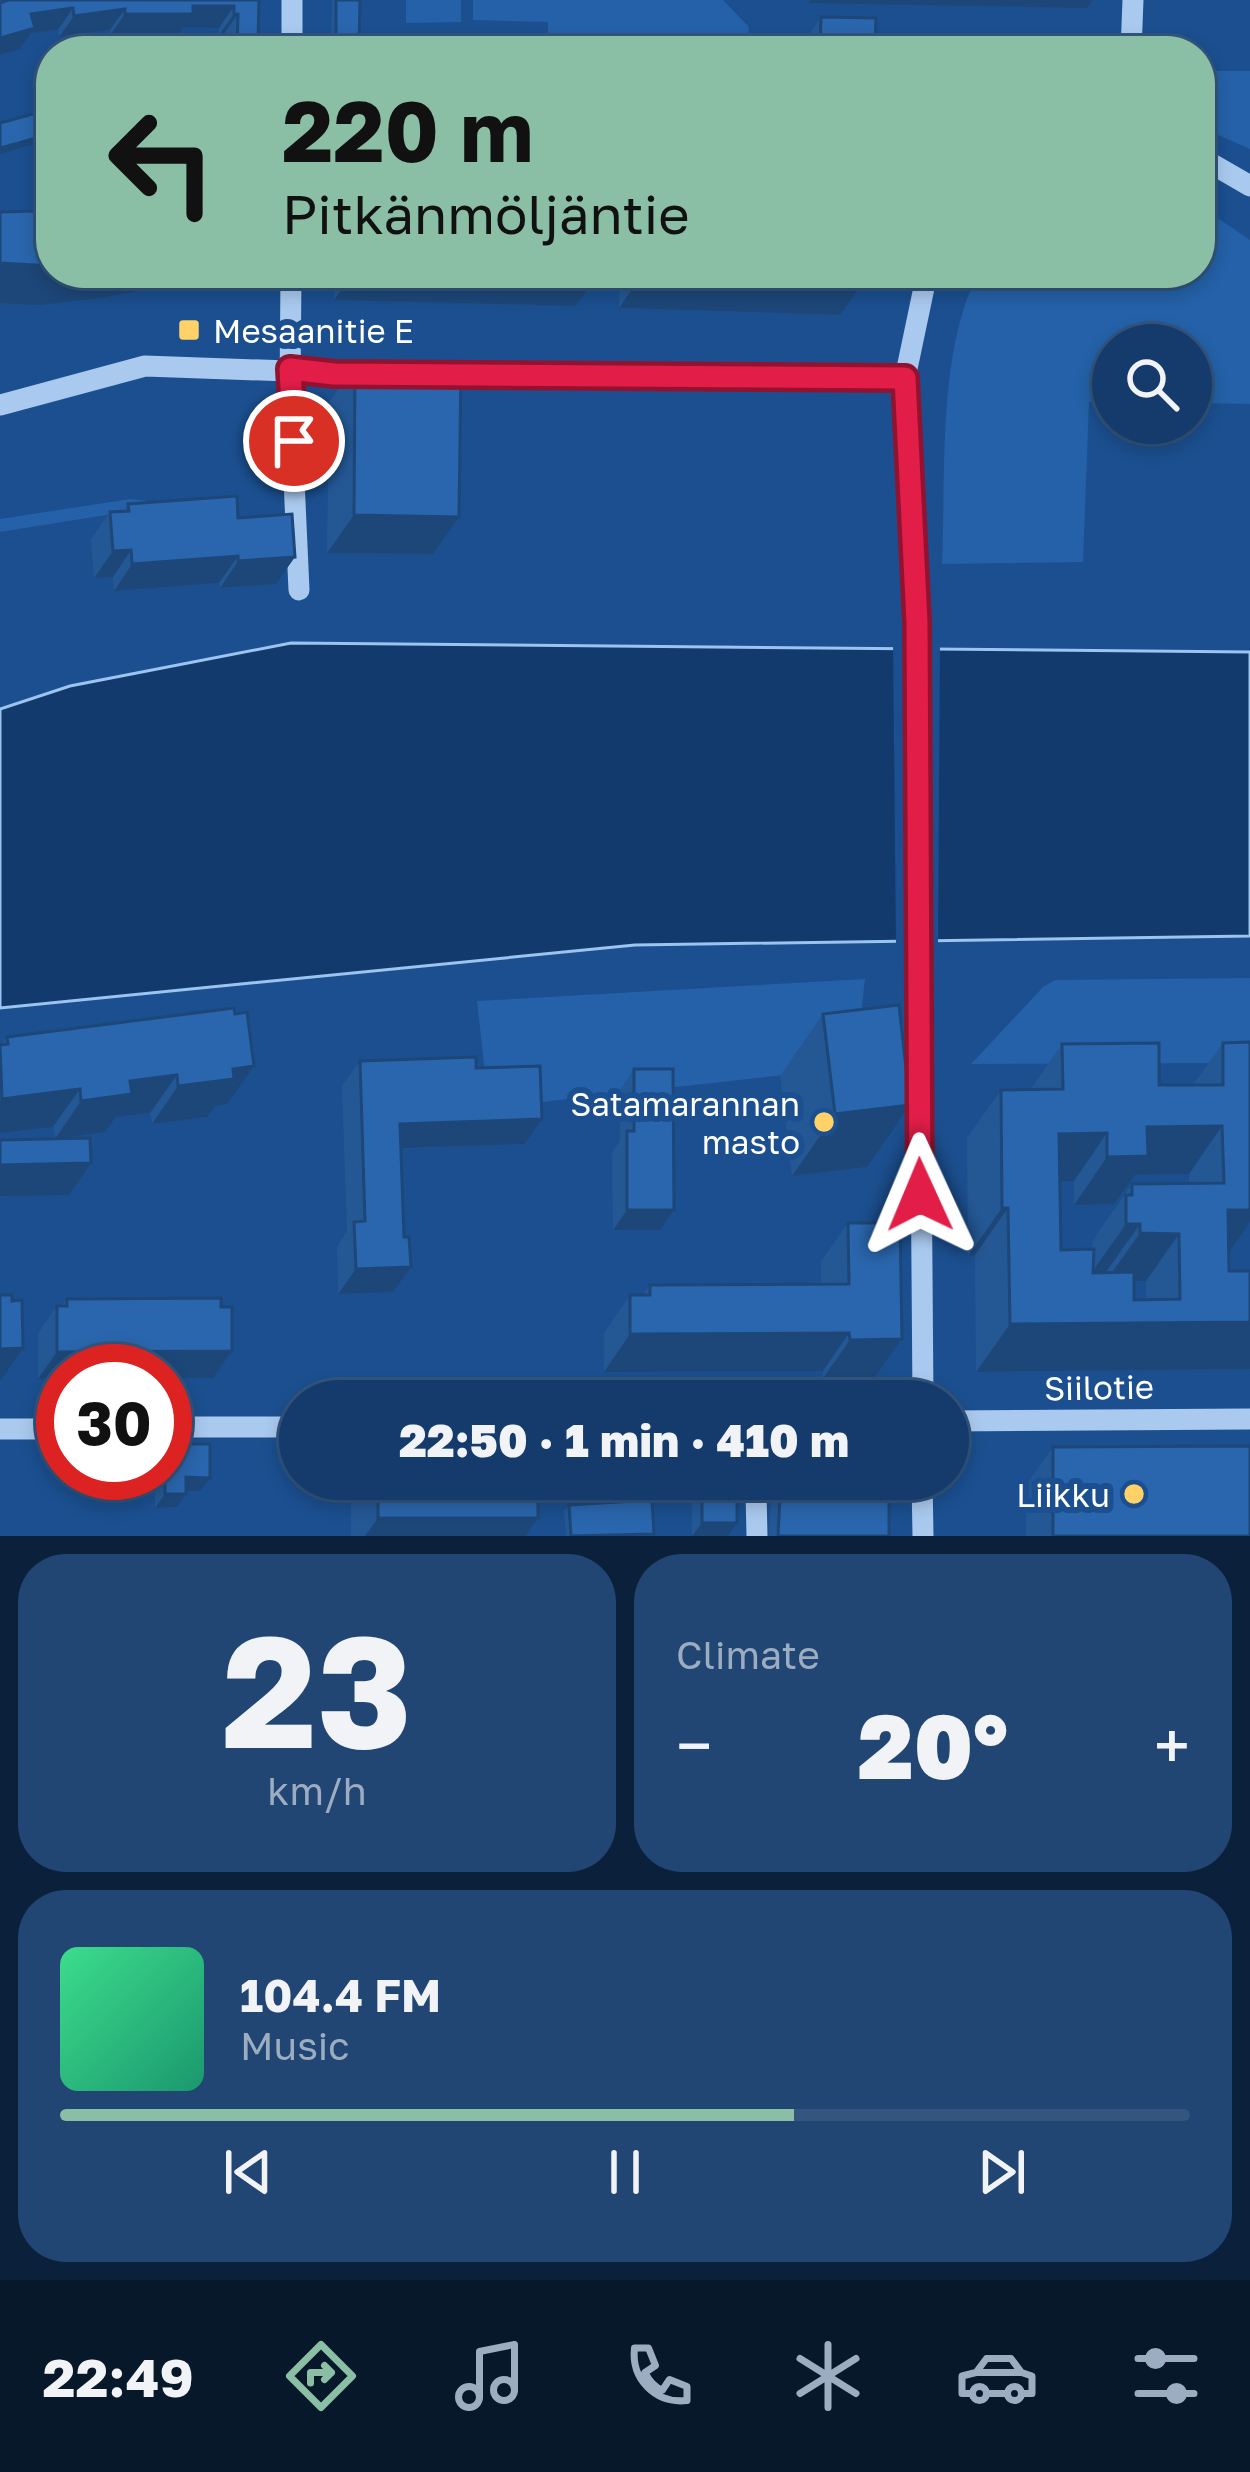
<!DOCTYPE html>
<html lang="en">
<head>
<meta charset="utf-8">
<style>
  body { margin:0; font-family:"Golos Text",sans-serif; background:#214673; color:#f1f3f6; height:100vh; display:flex; flex-direction:column; font-size:45px; white-space:nowrap }
  * { box-sizing:border-box; margin:0 }
  p { font-size:39px; color:#9dadc1 }
  .icon { flex:none; width:66px; height:66px; fill:none; stroke:currentColor; stroke-width:2; stroke-linecap:round; stroke-linejoin:round }
  .map { position:relative; height:1536px; overflow:hidden }
  .details { display:flex; flex-direction:column; gap:18px; padding:18px; background:#0b203b; flex:1 }
  .details>* { flex:none }
  .top-card { position:absolute; left:36px; top:36px; width:1179px; height:252px; border-radius:48px; box-shadow:0 6px 18px #0003,0 0 0 3px #33557e; background:#8abfa5; color:#111; overflow:hidden }
  .buttons { position:absolute; left:1092px; top:324px; display:grid; gap:24px }
  .buttons a { display:grid; place-items:center; width:120px; height:120px; border-radius:50%; background:#143b6b; box-shadow:0 6px 18px #0003,0 0 0 3px #33557e; font-size:60px }
  .speed { position:absolute; left:36px; top:1344px; display:flex; gap:24px; font-size:60px; font-weight:700; text-align:center }
  .speed>* { display:grid; place-content:center; width:156px; height:156px; border-radius:50%; background:#143b6b; box-shadow:0 6px 18px #0003,0 0 0 3px #33557e; line-height:1 }
  .speed .limit { border:18px solid #d22; background:#fff; color:#111 }
  .pin { position:absolute; display:grid; place-items:center; width:102px; height:102px; color:#fff; margin:-51px; border:6px solid #fff; border-radius:50%; box-shadow:0 3px 12px #0007 }
  .me { position:absolute; width:132px; margin:-66px; rotate:359deg; stroke-linejoin:round; filter:drop-shadow(0 0 9px #0008) }
  .turn { display:flex; align-items:center; gap:42px; height:252px; padding:0 48px; font-size:54px }
  .turn .icon { width:156px; height:156px; stroke-width:2.5 }
  .turn b { display:block; font-size:84px; line-height:102px }
  .big { font-size:90px; font-weight:800; line-height:1.1 }
  .details .widget { flex:1; display:flex; flex-direction:column; justify-content:center; gap:18px; min-width:0; padding:0 42px; border-radius:48px; background:#214673 }
  .details .dial { align-items:center; gap:0 }
  .dial b { font-size:156px; line-height:1 }
  .song { display:flex; align-items:center; gap:36px }
  .cover { width:144px; height:144px; border-radius:18px; background:linear-gradient(135deg,hsl(150 70% 55%),hsl(160 70% 35%)) }
  .played { height:12px; border-radius:6px; background:linear-gradient(90deg,#8abfa5 65%,#33557e 65%) }
  .keys { display:flex; justify-content:space-around; direction:ltr }
  .heat { display:flex; justify-content:space-between; align-items:center; font-size:66px; direction:ltr }
  .details .tiles { flex:1; display:grid; gap:18px; grid-template-columns:1fr 1fr }
  .widget:last-child { grid-column:span 2 }
  .trip { position:absolute; left:279px; top:1380px; width:690px; height:120px; border-radius:60px; background:#143b6b; box-shadow:0 6px 18px #0003,0 0 0 3px #33557e; font-weight:800; line-height:120px; text-align:center }
  .menu { display:flex; height:192px; justify-content:space-around; align-items:center; background:#08182b; color:#9dadc1 }
  .menu .icon { width:84px; height:84px }
  .menu .active { color:#8abfa5 }
  .menu b { font-size:54px; color:#f1f3f6 }
  .map>svg:first-child { display:block }
  .green { fill:#2461a8 }
  .water { fill:#123a6d; stroke:#9cc4f0; stroke-width:3 }
  .pier { fill:#1b4f8f }
  .lines { fill:none; stroke-linecap:round; stroke-linejoin:round }
  .minor { stroke:#a9c9ee; stroke-width:21 }
  .wall { fill:#245895; fill-rule:evenodd }
  .shaded-wall { fill:#1d4779 }
  .building { fill:#2a66ad; stroke:#1d4779; stroke-width:3; fill-rule:evenodd }
  .route-casing { stroke:#92132f; stroke-width:30 }
  .route { stroke:#e11d48; stroke-width:21 }
  .poi-dot { fill:#ffd166; stroke:#1b4f8f; stroke-width:4.5 }
  .labels { text-anchor:middle; dominant-baseline:central; stroke-width:12; stroke-linejoin:round; paint-order:stroke }
  .poi-label { font-size:33px; fill:#fff; stroke:#1b4f8f; text-anchor:end }
  .street-label { font-size:33px; fill:#fff; stroke:#1b4f8f }
</style>
</head>
<body>
<div class="map">
<svg width="1250" height="1536" viewBox="0 0 1250 1536">
  <rect width="100%" height="100%" fill="#1b4f8f"/>
  <path class="green" d="M 406,0 L 461,0 L 461,22 L 406,23 Z
    M 473,0 L 723,0 L 749,27 L 746,51 L 548,51 L 548,22 L 473,20 Z
    M 1200,71 L 1250,71 L 1250,149 L 1200,127 Z
    M 1200,206 L 1250,240 L 1250,404 L 1191,403 L 1191,345 L 1113,345 L 1113,402 L 1089,402 L 1083,562 L 942,564 C 946,473 937,354 978,273 L 1200,273 Z
    M 130,499 L 232,510 L 106,515 L 0,532 L 0,519 Z
    M 1250,978 L 1250,1063 L 971,1064 L 1043,987 L 1055,980 Z
    M 865,979 L 855,1067 L 489,1108 L 477,1001 Z"/>
  <path class="water" d="M 291,643 L 1250,652 L 1250,936 L 635,945 L 0,1008 L 0,709 L 70,686 Z"/>
  <path class="pier" d="M 893,643 L 940,643 L 938,947 L 896,947 Z
    M 1250,939 L 1002,946 L 1002,942 Z"/>
  <g class="lines">
    <path class="minor" d="M 292,0 L 292,51
      M 1131,51 L 1133,0
      M 1200,157 L 1250,186
      M 291,273 L 290,392 L 299,590
      M 433,375 L 905,378
      M 0,405 L 145,366 L 372,374
      M 268,441 L 294,441
      M 923,1401 L 917,623 L 905,378 L 925,283 L 932,273
      M 948,1421 L 1250,1419
      M 165,1427 L 300,1427
      M 0,1429 L 63,1429
      M 922,1479 L 923,1536
      M 756,1492 L 757,1536"/>
  </g>
  <path class="wall" d="M 259,0 L 258,40 L 278,51 L 223,51 L 223,35 L 219,35 L 219,28 L 184,27 L 178,36 L 110,35 L 110,30 L 59,37 L 58,30 L 31,33 L 20,49 L 0,55 L 0,3 Z
    M 332,0 L 360,0 L 354,49 L 331,49 Z
    M 821,17 L 875,51 L 797,51 Z
    M 335,273 L 597,273 L 576,306 L 334,300 Z
    M 620,273 L 867,273 L 867,278 L 840,315 L 619,308 Z
    M 355,364 L 459,517 L 433,554 L 327,553 L 329,402 Z
    M 128,504 L 238,518 L 276,584 L 220,588 L 219,583 L 114,591 L 113,577 L 94,578 L 91,539 L 110,512 L 123,512 Z
    M 234,1008 L 227,1104 L 216,1106 L 207,1117 L 152,1124 L 150,1113 L 116,1117 L 105,1132 L 55,1139 L 53,1127 L 0,1133 L 0,1045 L 7,1037 Z
    M 823,1014 L 867,1167 L 792,1176 L 780,1076 Z
    M 1250,1042 L 1250,1222 L 1228,1253 L 1229,1271 L 1250,1271 L 1250,1369 L 976,1372 L 975,1255 L 968,1256 L 967,1138 L 1001,1090 L 1030,1090 L 1062,1044 L 1159,1085 L 1193,1085 L 1223,1043 ZM 1189,1174 L 1189,1183 L 1132,1184 L 1098,1232 L 1092,1243 L 1092,1249 L 1061,1250 L 1060,1181 L 1074,1181 L 1074,1205 L 1114,1204 L 1135,1175 ZM 1134,1281 L 1146,1281 L 1146,1299 L 1134,1300 Z
    M 360,1061 L 476,1068 L 542,1119 L 525,1144 L 401,1149 L 393,1292 L 338,1294 L 337,1247 L 347,1231 L 342,1086 Z
    M 634,1069 L 660,1230 L 613,1230 L 612,1152 L 620,1141 L 620,1090 Z
    M 848,1223 L 902,1339 L 875,1377 L 823,1378 L 823,1371 L 604,1372 L 604,1333 L 630,1295 L 643,1295 L 650,1285 L 821,1284 L 821,1261 Z
    M 67,1299 L 221,1307 L 232,1351 L 213,1378 L 165,1378 L 165,1371 L 63,1371 L 63,1378 L 38,1379 L 38,1333 L 57,1306 L 61,1306 Z
    M 1053,1447 L 1250,1536 L 1026,1536 L 1026,1485 Z
    M 131,1473 L 165,1473 L 200,1491 L 186,1491 L 177,1507 L 155,1508 L 155,1491 L 131,1491 Z
    M 363,1479 L 545,1479 L 538,1496 L 538,1518 L 526,1536 L 351,1536 L 351,1495 Z
    M 700,1479 L 737,1479 L 737,1523 L 728,1536 L 692,1536 L 692,1491 Z
    M 781,1479 L 889,1536 L 769,1536 L 771,1493 Z
    M 569,1505 L 652,1536 L 566,1536 L 564,1511 Z"/>
  <path class="shaded-wall" d="M 811,0 L 1093,0 L 1087,8 L 808,3 Z
    M 193,6 L 234,6 L 219,28 L 184,27 L 178,36 L 110,35 L 125,14 Z
    M 73,8 L 58,30 L 31,33 L 20,49 L 0,55 L 0,38 L 31,14 Z
    M 125,9 L 110,30 L 59,37 L 74,16 Z
    M 234,14 L 238,14 L 223,35 L 219,35 Z
    M 336,42 L 359,43 L 354,49 L 331,49 Z
    M 51,134 L 51,139 L 0,154 L 0,148 Z
    M 0,263 L 51,266 L 51,273 L 215,273 L 200,279 L 100,298 L 39,305 L 0,303 Z
    M 353,273 L 488,273 L 597,275 L 576,306 L 334,300 Z
    M 643,273 L 730,273 L 867,278 L 840,315 L 619,308 Z
    M 354,515 L 459,517 L 433,554 L 327,553 Z
    M 131,550 L 113,577 L 94,578 L 113,551 Z
    M 238,556 L 219,583 L 114,591 L 132,564 Z
    M 295,557 L 276,584 L 220,588 L 238,561 Z
    M 254,1066 L 227,1104 L 216,1106 L 207,1117 L 152,1124 L 178,1086 L 233,1069 Z
    M 177,1075 L 150,1113 L 116,1117 L 105,1132 L 55,1139 L 81,1101 L 130,1081 Z
    M 80,1089 L 53,1127 L 0,1133 L 0,1101 L 2,1099 Z
    M 910,1105 L 867,1167 L 792,1176 L 835,1114 Z
    M 542,1119 L 525,1144 L 383,1149 L 400,1124 Z
    M 1222,1126 L 1189,1174 L 1135,1175 L 1114,1204 L 1074,1205 L 1107,1157 L 1147,1127 Z
    M 1107,1133 L 1074,1181 L 1025,1182 L 1059,1134 Z
    M 91,1163 L 69,1195 L 0,1196 L 0,1165 Z
    M 1002,1208 L 1008,1208 L 975,1255 L 968,1256 Z
    M 627,1210 L 674,1210 L 660,1230 L 613,1230 Z
    M 1228,1210 L 1250,1210 L 1250,1222 L 1225,1258 Z
    M 1126,1224 L 1140,1224 L 1106,1272 L 1092,1272 Z
    M 1140,1233 L 1179,1234 L 1146,1281 L 1106,1281 Z
    M 411,1267 L 393,1292 L 338,1294 L 356,1269 Z
    M 1250,1322 L 1250,1369 L 976,1372 L 1010,1324 Z
    M 849,1333 L 823,1371 L 604,1372 L 630,1334 Z
    M 902,1339 L 875,1377 L 823,1378 L 850,1340 Z
    M 23,1348 L 1,1380 L 0,1380 L 0,1349 Z
    M 232,1351 L 213,1378 L 165,1378 L 165,1371 L 63,1371 L 63,1378 L 38,1379 L 57,1352 Z
    M 141,1477 L 165,1477 L 155,1491 L 131,1491 Z
    M 186,1477 L 210,1478 L 200,1491 L 177,1491 Z
    M 538,1485 L 545,1486 L 522,1518 L 538,1518 L 526,1536 L 365,1536 L 378,1518 Z
    M 165,1494 L 186,1494 L 177,1507 L 155,1508 Z
    M 702,1523 L 737,1523 L 728,1536 L 692,1536 Z"/>
  <path class="building" d="M 8,0 L 259,0 L 258,40 L 278,40 L 278,51 L 237,51 L 238,14 L 234,14 L 234,6 L 193,6 L 193,14 L 125,14 L 125,9 L 74,16 L 73,8 L 31,14 L 35,28 L 0,38 L 0,3 Z
    M 336,0 L 360,0 L 359,43 L 336,42 Z
    M 821,17 L 876,18 L 875,51 L 820,51 Z
    M 51,109 L 51,134 L 0,148 L 0,123 Z
    M 36,211 L 36,221 L 51,220 L 51,266 L 0,263 L 0,212 Z
    M 488,273 L 597,273 L 597,275 Z
    M 730,273 L 867,273 L 867,278 Z
    M 355,364 L 461,365 L 459,517 L 354,515 Z
    M 237,496 L 238,518 L 292,514 L 295,557 L 238,561 L 238,556 L 132,564 L 131,550 L 113,551 L 110,512 L 129,511 L 128,504 Z
    M 899,1005 L 910,1105 L 835,1114 L 823,1014 Z
    M 234,1008 L 235,1014 L 247,1012 L 254,1066 L 233,1069 L 234,1079 L 178,1086 L 177,1075 L 130,1081 L 132,1094 L 81,1101 L 80,1089 L 2,1099 L 0,1045 L 8,1044 L 7,1037 Z
    M 1250,1042 L 1250,1210 L 1228,1210 L 1229,1271 L 1250,1271 L 1250,1322 L 1010,1324 L 1008,1208 L 1002,1208 L 1001,1090 L 1063,1089 L 1062,1044 L 1159,1043 L 1159,1085 L 1223,1085 L 1223,1043 ZM 1222,1126 L 1224,1183 L 1132,1184 L 1132,1195 L 1126,1195 L 1126,1224 L 1140,1224 L 1140,1233 L 1179,1234 L 1180,1299 L 1134,1300 L 1134,1272 L 1093,1273 L 1094,1249 L 1061,1250 L 1059,1134 L 1107,1133 L 1107,1157 L 1148,1156 L 1147,1127 Z
    M 476,1057 L 476,1068 L 540,1066 L 542,1119 L 400,1124 L 404,1237 L 409,1237 L 411,1267 L 356,1269 L 354,1222 L 365,1221 L 360,1061 Z
    M 634,1069 L 673,1069 L 674,1210 L 627,1210 L 627,1131 L 634,1131 Z
    M 90,1138 L 91,1163 L 0,1165 L 0,1140 Z
    M 848,1223 L 900,1223 L 902,1339 L 850,1340 L 849,1333 L 630,1334 L 630,1295 L 650,1295 L 650,1285 L 849,1284 Z
    M 0,1295 L 12,1295 L 12,1301 L 22,1300 L 23,1348 L 0,1349 Z
    M 221,1298 L 221,1307 L 232,1307 L 232,1351 L 57,1352 L 57,1306 L 67,1306 L 67,1299 Z
    M 165,1444 L 210,1444 L 210,1478 L 186,1477 L 186,1494 L 165,1494 L 165,1477 L 141,1477 L 141,1473 L 165,1473 Z
    M 1250,1446 L 1250,1536 L 1053,1536 L 1053,1447 Z
    M 378,1479 L 545,1479 L 545,1486 L 538,1485 L 538,1518 L 378,1518 Z
    M 702,1479 L 737,1479 L 737,1523 L 702,1523 Z
    M 781,1479 L 889,1479 L 889,1536 L 778,1536 Z
    M 652,1500 L 654,1534 L 571,1536 L 569,1505 Z"/>
  <g class="lines">
    <g class="route-casing">
      <path id="route" d="M 294,441 L 290,369 L 334,374 L 905,378 L 917,622 L 920,1195"/>
    </g>
    <use href="#route" class="route"/>
  </g>
  <g class="poi-dot">
    <rect x="177" y="318" width="24" height="24" rx="6"/>
    <circle cx="824" cy="1122" r="12"/>
    <circle cx="1134" cy="1494" r="12"/>
  </g>
  <g class="labels">
    <g class="poi-label">
      <text x="213" y="330" text-anchor="start">Mesaanitie E</text>
      <text x="800" y="1103">Satamarannan<tspan x="800" dy="38">masto</tspan></text>
      <text x="1110" y="1494">Liikku</text>
    </g>
    <g class="street-label">
      <text transform="translate(1099 1387) rotate(-1)">Siilotie</text>
    </g>
  </g>
</svg>
<div class="buttons">
<a><svg class="icon" aria-label="search" viewBox="0 0 24 24"><circle cx="10" cy="10" r="6"/><path d="M15 15l6 6"/></svg></a>
</div>
<div class="speed"><div class="limit">30</div></div>
<div class="pin" style="left:294px;top:441px;background:#d93025"><svg class="icon" aria-label="arrive" viewBox="0 0 24 24"><path d="M6 21V4h12l-3 4 3 4H6"/></svg></div>
<svg class="me" style="left:920px;top:1195px" viewBox="-20 -20 40 40"><path d="M0-17L14 15 0 8-14 15z" fill="#e11d48" stroke="#fff" stroke-width="4"/></svg>
<div class="trip">22:50 · 1 min · 410 m</div>
<div class="top-card">
<div class="turn"><svg class="icon" aria-label="left" viewBox="0 0 24 24"><path d="M17 20v-9H6M10 6l-5 5 5 5"/></svg><div><b>220 m</b>Pitkänmöljäntie</div></div>
</div>
</div>
<section class="details">
<div class="tiles">
<div class="widget dial"><b>23</b><p>km/h</p></div>
<div class="widget"><p>Climate</p>
<div class="heat"><a>−</a><b class="big">20°</b><a>+</a></div>
</div>
<div class="widget">
<div class="song"><i class="cover"></i><div><b>104.4 FM</b><p>Music</p></div></div>
<div class="played"></div>
<div class="keys"><svg class="icon" aria-label="previous" viewBox="0 0 24 24"><path d="M18 5L8 12l10 7zM5 5v14"/></svg><svg class="icon" aria-label="pause" viewBox="0 0 24 24"><path d="M8 5v14M16 5v14"/></svg><svg class="icon" aria-label="next" viewBox="0 0 24 24"><path d="M6 5l10 7-10 7zM19 5v14"/></svg></div>
</div>
</div>
</section>
<nav class="menu">
<b>22:49</b>
<svg class="icon active" aria-label="directions" viewBox="0 0 24 24"><path d="M12 3l9 9-9 9-9-9zM9 14v-3h6M13 9l2 2-2 2"/></svg>
<svg class="icon" aria-label="music" viewBox="0 0 24 24"><path d="M9 18V5l10-2v13"/><circle cx="6" cy="18" r="3"/><circle cx="16" cy="16" r="3"/></svg>
<svg class="icon" aria-label="phone" viewBox="0 0 24 24"><path d="M5 4h4l2 5-3 2q2 4 5 5l2-3 5 2v4C11 20 4 13 5 4z"/></svg>
<svg class="icon" aria-label="climate" viewBox="0 0 24 24"><path d="M12 3v18M4 7l16 10M4 17L20 7"/></svg>
<svg class="icon" aria-label="car" viewBox="0 0 24 24"><path d="M5 17H2v-5l4-1 3-4h7l3 4 3 1v5h-3M9 17h6M6 11h13"/><circle cx="7" cy="17" r="2"/><circle cx="17" cy="17" r="2"/></svg>
<svg class="icon" aria-label="filters" viewBox="0 0 24 24"><path d="M4 7h16M4 17h16"/><circle cx="9" cy="7" r="2"/><circle cx="15" cy="17" r="2"/></svg>
</nav>
</body>
</html>
